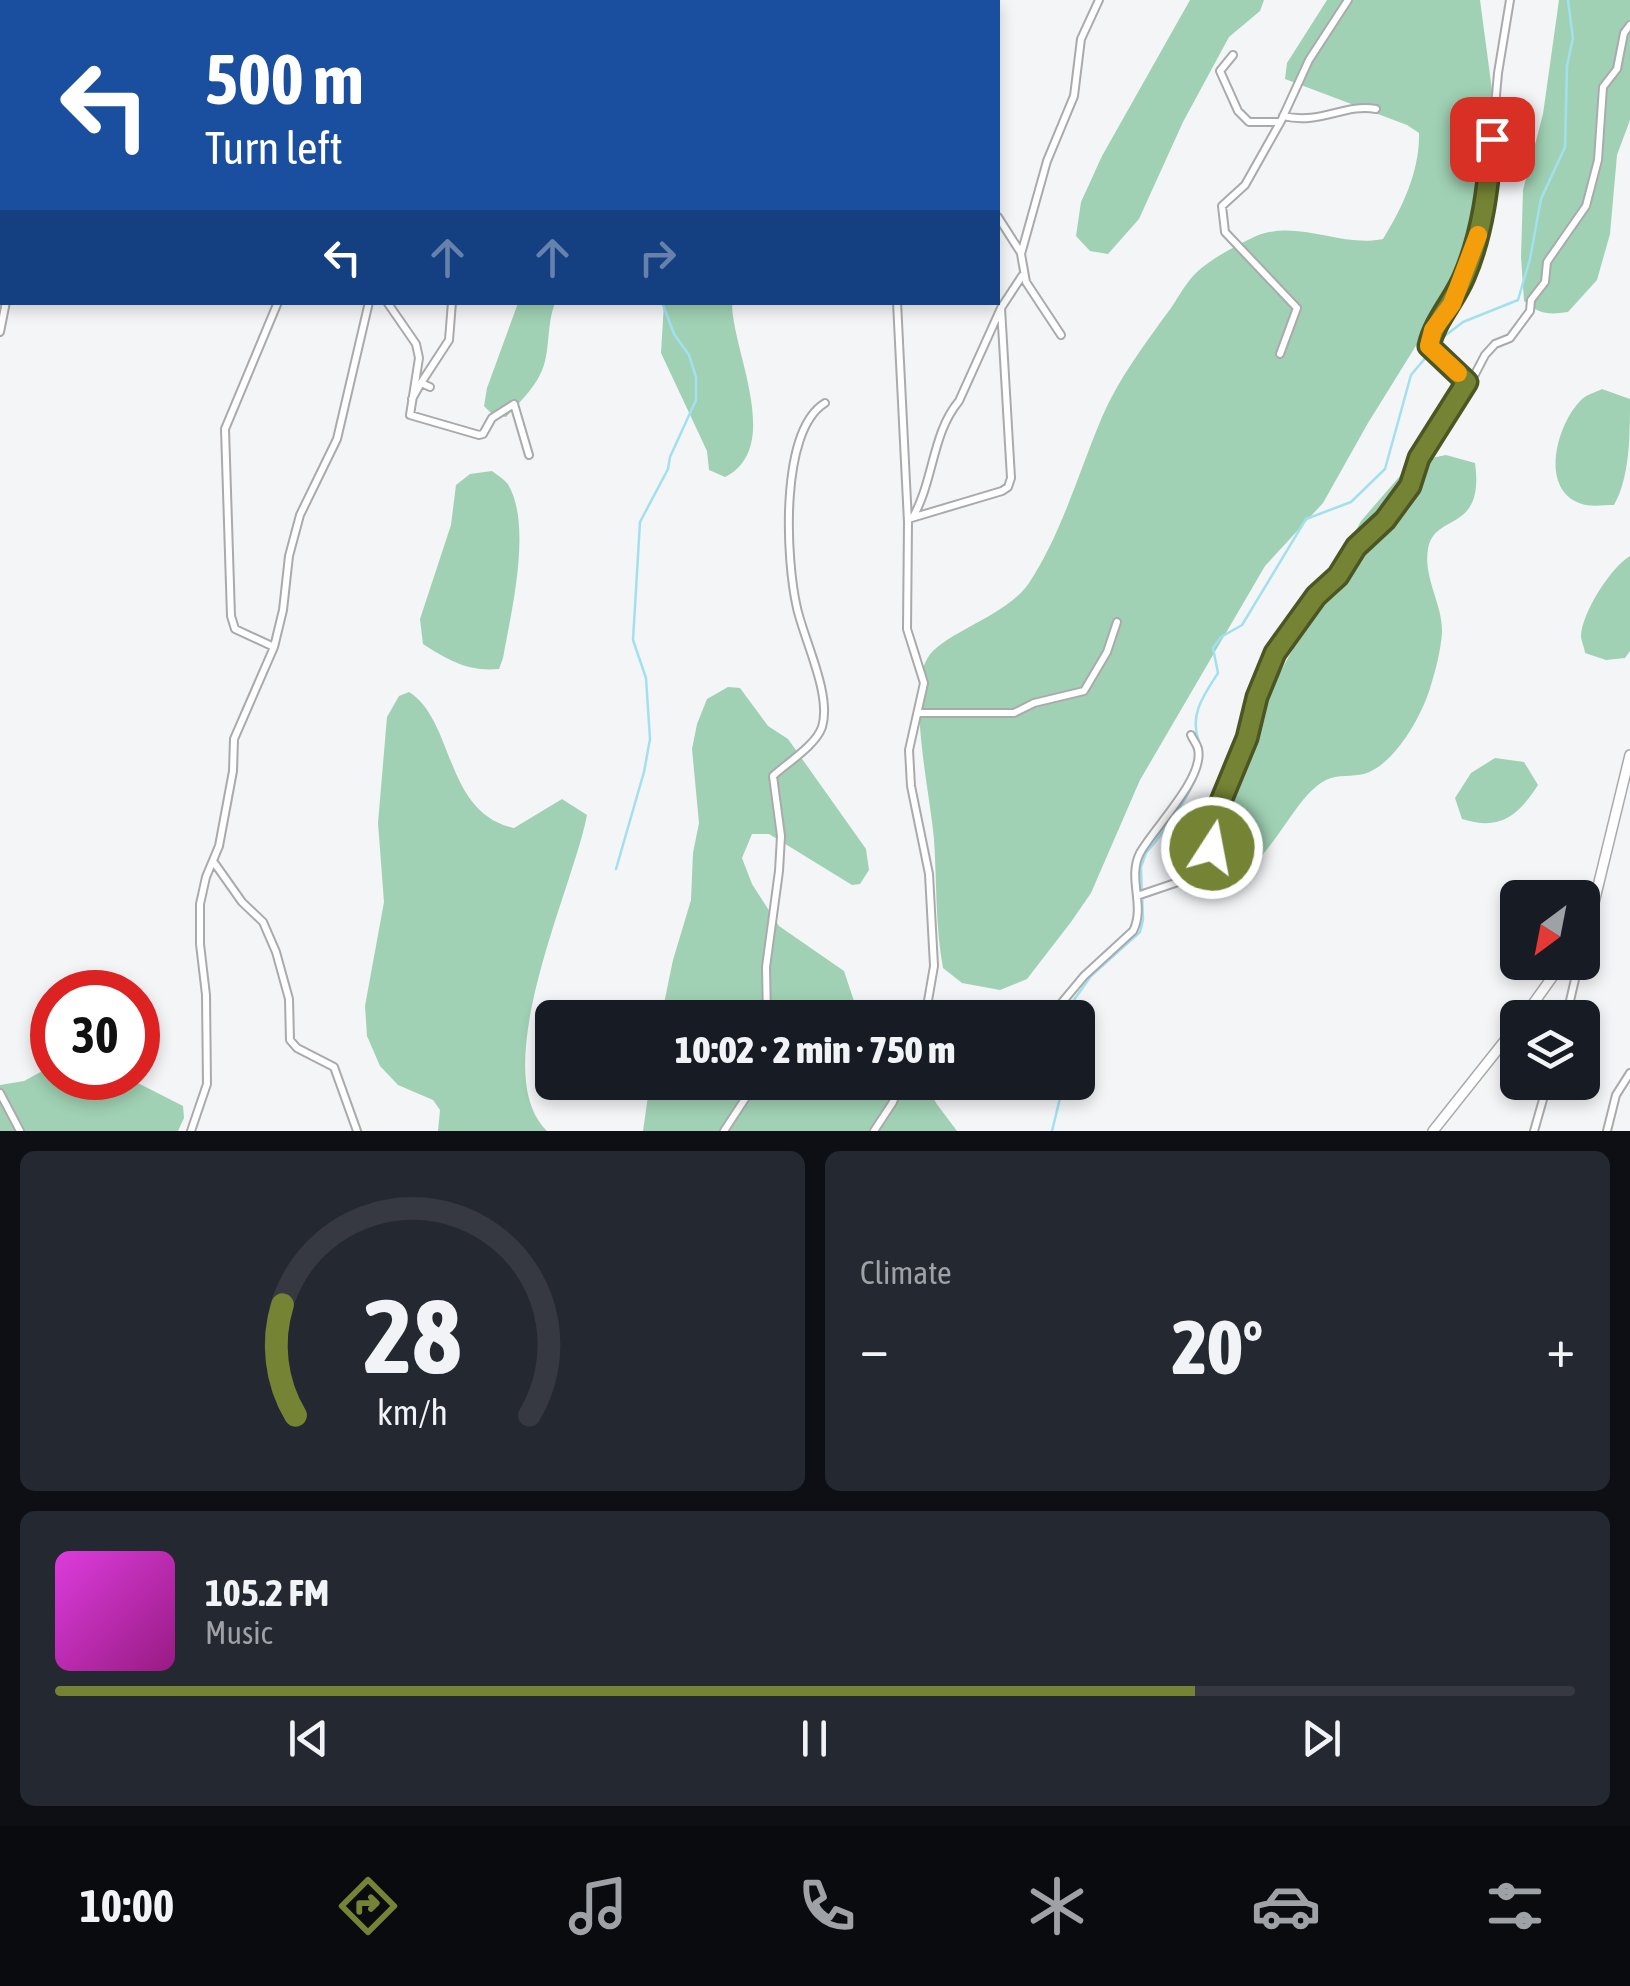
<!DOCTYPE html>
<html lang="en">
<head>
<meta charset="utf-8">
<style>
  body { margin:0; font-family:"Asap Condensed",sans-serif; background:#242831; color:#f1f3f6; height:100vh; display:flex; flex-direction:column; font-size:38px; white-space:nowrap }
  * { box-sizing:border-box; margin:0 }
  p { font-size:32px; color:#9ea1a6 }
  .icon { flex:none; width:55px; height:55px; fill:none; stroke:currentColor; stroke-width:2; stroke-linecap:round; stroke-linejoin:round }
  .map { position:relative; height:1131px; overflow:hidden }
  .panel { display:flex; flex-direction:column; gap:20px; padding:20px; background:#0d0f14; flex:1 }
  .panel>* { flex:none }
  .top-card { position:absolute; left:0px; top:0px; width:1000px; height:305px; box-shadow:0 5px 15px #0003; background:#1a4fa0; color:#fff; overflow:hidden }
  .needle { width:65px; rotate:212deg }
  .fabs { position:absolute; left:1500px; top:880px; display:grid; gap:20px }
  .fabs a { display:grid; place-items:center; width:100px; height:100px; border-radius:15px; background:#171b24; box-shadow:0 5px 15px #0003; font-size:50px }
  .speed { position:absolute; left:30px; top:970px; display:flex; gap:20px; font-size:50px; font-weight:700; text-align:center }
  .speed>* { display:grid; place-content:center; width:130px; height:130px; border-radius:50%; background:#171b24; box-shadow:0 5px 15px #0003; line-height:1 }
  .speed .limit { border:15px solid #d22; background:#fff; color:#111 }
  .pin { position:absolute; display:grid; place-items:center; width:85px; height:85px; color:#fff; margin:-42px; border-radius:20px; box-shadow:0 5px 15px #0006 }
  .me { position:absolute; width:110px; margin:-55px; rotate:11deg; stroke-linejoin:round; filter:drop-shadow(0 0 8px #0008) }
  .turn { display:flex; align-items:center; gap:35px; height:210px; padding:0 40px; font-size:45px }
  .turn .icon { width:130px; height:130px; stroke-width:2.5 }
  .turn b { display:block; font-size:70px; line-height:85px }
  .lanes { display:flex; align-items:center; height:95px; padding:0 40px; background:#0003; justify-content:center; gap:50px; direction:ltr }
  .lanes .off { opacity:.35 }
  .big { font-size:75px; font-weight:800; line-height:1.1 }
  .panel .tile { flex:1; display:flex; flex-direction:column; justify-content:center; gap:15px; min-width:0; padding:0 35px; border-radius:15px; background:#242831 }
  .panel .dial { align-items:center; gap:0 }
  .dial svg { height:260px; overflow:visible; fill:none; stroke:#363941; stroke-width:7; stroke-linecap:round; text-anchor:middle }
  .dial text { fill:#f1f3f6; stroke:none }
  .song { display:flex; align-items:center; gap:30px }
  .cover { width:120px; height:120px; border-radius:15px; background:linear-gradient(135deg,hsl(300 70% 55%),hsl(310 70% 35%)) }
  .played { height:10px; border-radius:5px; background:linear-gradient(90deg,#748434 75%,#363941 75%) }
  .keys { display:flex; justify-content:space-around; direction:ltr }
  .heat { display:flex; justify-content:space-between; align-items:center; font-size:55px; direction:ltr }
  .panel .tiles { flex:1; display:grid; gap:20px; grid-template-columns:1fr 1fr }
  .tile:last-child { grid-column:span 2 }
  .trip { position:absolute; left:535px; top:1000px; width:560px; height:100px; border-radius:15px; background:#171b24; box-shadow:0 5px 15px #0003; font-weight:800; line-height:100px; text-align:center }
  .dock { display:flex; height:160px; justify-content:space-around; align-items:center; background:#090b0e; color:#9ea1a6 }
  .dock .icon { width:70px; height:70px }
  .dock .active { color:#748434 }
  .dock b { font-size:45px; color:#f1f3f6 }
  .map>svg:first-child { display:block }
  .forest { fill:#a0d1b4 }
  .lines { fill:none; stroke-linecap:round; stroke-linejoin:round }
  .stream { stroke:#a3e0ef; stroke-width:2.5 }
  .minor-casing { stroke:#aaaaac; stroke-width:10 }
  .tertiary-casing { stroke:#aaaaac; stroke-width:11 }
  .secondary-casing { stroke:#aaaaac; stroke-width:12 }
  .minor { stroke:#fff; stroke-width:6 }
  .tertiary { stroke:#fff; stroke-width:8 }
  .secondary { stroke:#fff; stroke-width:9 }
  .route-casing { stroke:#4b5622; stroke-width:25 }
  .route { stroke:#748434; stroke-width:18 }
  .slow { stroke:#f59e0b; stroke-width:18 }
</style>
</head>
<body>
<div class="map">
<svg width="1630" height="1131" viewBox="0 0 1630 1131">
  <rect width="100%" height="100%" fill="#f4f5f7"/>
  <path class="forest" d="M 1190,0 L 1264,0 L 1260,11 L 1229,37 L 1183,122 L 1139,219 L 1108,254 L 1090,251 L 1076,236 L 1081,202 L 1102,156 Z
    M 1327,0 L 1480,0 L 1496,120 L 1498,192 L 1481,241 L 1368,423 L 1323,503 L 1265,566 L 1140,780 L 1091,893 L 1071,922 L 1027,979 L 1000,990 L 962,983 L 943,968 C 935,924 937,883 934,839 C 931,799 907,693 927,659 C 941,633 1006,617 1029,583 C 1062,533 1079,471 1102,417 C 1119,378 1146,342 1171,308 C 1179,296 1187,281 1198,271 C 1214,257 1237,245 1256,236 C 1297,219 1342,248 1383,239 C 1403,207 1420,170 1419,133 L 1407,125 L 1285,79 L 1287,63 Z
    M 1559,0 L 1630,0 L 1630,120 L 1617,155 L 1610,234 L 1597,280 L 1568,312 C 1548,315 1539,314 1524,301 L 1521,257 L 1523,190 L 1543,114 Z
    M 518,303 L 555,303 C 547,323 550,345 544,365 C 538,385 519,403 506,417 L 493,415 L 484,406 L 487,388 Z
    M 664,303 L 732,303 C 732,351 784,447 725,477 L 709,470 L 707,451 L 661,353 Z
    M 1602,389 L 1630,399 C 1630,435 1630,477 1614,505 C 1604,505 1590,507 1582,504 C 1538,490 1557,424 1581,400 C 1586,395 1596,392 1602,389 Z
    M 1446,455 L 1475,463 C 1485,534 1434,512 1428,549 C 1423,578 1443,605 1442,632 C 1441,649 1436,669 1431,685 C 1423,714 1395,765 1364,774 C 1353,777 1337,774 1326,780 C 1284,801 1260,905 1202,867 L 1198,842 L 1220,785 L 1361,521 L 1412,462 Z
    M 492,471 C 497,475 506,480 509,486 C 532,528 511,613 503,658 L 499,669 C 468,672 448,660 423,644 L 420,619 L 451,525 L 456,485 L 470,474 Z
    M 1630,556 L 1630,651 L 1625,658 L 1606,660 L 1585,653 C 1585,650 1581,639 1581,637 C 1581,614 1611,567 1630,556 Z
    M 728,687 L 740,688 L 768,726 L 788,739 L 866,849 L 869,870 L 860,884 L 852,885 L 769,834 L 752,834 L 742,858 L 752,884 L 779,926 L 844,971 L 856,1007 L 872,1017 L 661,1018 L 673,960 L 691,900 L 693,853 L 699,823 L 692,749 L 697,724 L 707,699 Z
    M 409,692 C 455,721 444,813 514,828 L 562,799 L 587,815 C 573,889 485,1070 547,1131 L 438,1131 L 440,1110 L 433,1100 L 398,1085 L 380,1066 L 367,1036 L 365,1006 L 384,902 L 378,823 L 387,717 L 399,696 Z
    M 1495,758 L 1524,762 L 1538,785 C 1518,816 1500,831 1462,819 L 1455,798 L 1471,773 Z
    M 109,981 C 144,987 148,993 159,1027 L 152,1040 L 138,1046 L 138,992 L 91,992 Z
    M 46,1069 L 52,1069 L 52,1078 L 128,1078 L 183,1106 L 184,1118 L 178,1131 L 0,1131 L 0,1085 L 24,1081 Z
    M 650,1082 L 926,1083 L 936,1103 L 957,1131 L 643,1131 Z"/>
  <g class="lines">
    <path class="stream" d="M 95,0 L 95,2
      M 578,0 L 578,2
      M 1199,742 C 1189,715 1203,696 1218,673 L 1213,648 L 1221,637 L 1242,625 L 1306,519 L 1351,502 L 1385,469 L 1411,375 L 1442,338 L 1463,322 L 1518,300 L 1530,259 L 1541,199 L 1565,147 L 1567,66 L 1573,38 L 1568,0
      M 616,869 L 644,772 L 650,739 L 646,678 L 633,640 L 640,522 L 668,469 L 670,457 L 696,400 L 696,377 L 689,355 L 674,334 L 662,302
      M 1061,1018 L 1091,976 L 1140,932 L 1143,920 L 1141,867 L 1146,853 C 1164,832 1207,776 1201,749
      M 1052,1131 L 1064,1082"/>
    <g class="minor-casing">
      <path id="minor" d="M 891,0 L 891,2
        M 62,2 L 63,0
        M 371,2 L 372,0
        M 1233,55 L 1220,71 L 1238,111 L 1249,122 L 1280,122
        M 0,73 L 2,72
        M 0,79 L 2,81
        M 1283,116 C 1321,125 1345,103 1376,109
        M 998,217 L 1021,253
        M 387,302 L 416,344 L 419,358 L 410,415 L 479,435 L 483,434 L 492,418 L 514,404 L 529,455
        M 897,302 L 908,522 L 907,629 L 924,683 L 909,750 L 911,786 L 929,874 L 934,966 L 925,1018
        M 1001,308 L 1022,276
        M 0,332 L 6,302
        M 1061,335 L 1026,282 L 1021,254 L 1047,161 L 1074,96 L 1081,39 L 1099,0
        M 1280,354 L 1297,308 L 1225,232 L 1222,206 L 1245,185 L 1281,121 L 1309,60 L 1348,0
        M 1467,382 L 1429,346 L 1433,330 L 1452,305 L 1480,230 L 1489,172 L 1498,73 L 1510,0
        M 421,383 L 449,340 L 452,302
        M 412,399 L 421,383 L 430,387
        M 908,519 L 1002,491 L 1008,487 L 1011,478 L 1001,308 L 959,401 C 932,433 934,480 913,517
        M 274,647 L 235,629 L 231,616 L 225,429 L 278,302
        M 918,713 L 1014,713 L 1034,703 L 1084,691 L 1107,652 L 1117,622
        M 213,861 L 242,902 L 263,922 L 276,952 L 289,999 L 290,1040 L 297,1048 L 334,1067 L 357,1131
        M 1137,896 L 1181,881 L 1208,854 L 1214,819 L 1247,738 L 1257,697 L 1275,653 L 1316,597 L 1338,576 L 1356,547 L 1385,520 L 1409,486 L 1419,458 L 1440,421 L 1455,397 L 1473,378 L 1485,355 L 1495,344 L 1510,338 L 1530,311 L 1531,300 L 1545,282 L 1547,262 L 1586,206 L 1598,160 L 1603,87 L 1617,69 L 1624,33 L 1630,25
        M 1582,943 L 1582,950
        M 767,1018 L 766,967 L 779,871 L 781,836 L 773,776 C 787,763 816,745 822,727 C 832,695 804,640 797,608 C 786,561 779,431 825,403
        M 1044,1018 L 1054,1012 L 1084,976 L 1133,931 C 1146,906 1127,878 1140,853 C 1153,829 1205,778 1198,749 C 1197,744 1193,740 1191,735
        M 1566,1018 L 1579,962
        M 0,1093 L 20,1131
        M 191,1131 L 207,1084 L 206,995 L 200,944 L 200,904 L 206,877 L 219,846 L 233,771 L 234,739 L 274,647 L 283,610 L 289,556 L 300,515 L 337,439 L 369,302
        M 724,1131 L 756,1082
        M 874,1131 L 893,1102 L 901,1082
        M 1534,1131 L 1548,1082
        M 1607,1131 L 1616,1095 L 1630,1073"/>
    </g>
    <g class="tertiary-casing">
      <path id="tertiary" d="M 503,0 L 511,2
        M 250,2 L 253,0
        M 618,2 L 621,0
        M 0,211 L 2,210"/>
    </g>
    <g class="secondary-casing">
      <path id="secondary" d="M 1582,931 L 1592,911 L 1630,755
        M 1523,1018 L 1563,962
        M 1433,1131 L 1518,1024"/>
    </g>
    <use href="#minor" class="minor"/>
    <use href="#tertiary" class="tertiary"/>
    <use href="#secondary" class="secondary"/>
  </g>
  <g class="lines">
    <g class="route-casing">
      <path id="route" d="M 1212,848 L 1214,818 L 1247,738 L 1257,697 L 1275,653 L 1316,596 L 1338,576 L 1356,547 L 1385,520 L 1410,486 L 1419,458 L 1467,382 L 1429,346 C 1435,320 1454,301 1464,277 C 1483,233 1488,186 1492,139"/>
    </g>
    <use href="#route" class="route"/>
    <path class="slow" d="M 1458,373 L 1429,346 L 1433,330 L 1452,304 L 1478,235"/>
  </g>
</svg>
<div class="fabs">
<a><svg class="needle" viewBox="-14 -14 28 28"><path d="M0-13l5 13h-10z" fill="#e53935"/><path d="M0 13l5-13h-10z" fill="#9ea1a6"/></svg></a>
<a><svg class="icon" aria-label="layers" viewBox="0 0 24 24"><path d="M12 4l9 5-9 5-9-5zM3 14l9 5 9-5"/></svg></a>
</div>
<div class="speed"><div class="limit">30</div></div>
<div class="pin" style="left:1492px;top:139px;background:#d93025"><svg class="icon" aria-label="arrive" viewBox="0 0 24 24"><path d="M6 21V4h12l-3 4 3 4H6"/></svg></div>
<svg class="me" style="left:1212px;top:848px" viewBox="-20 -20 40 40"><circle r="17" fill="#748434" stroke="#fff" stroke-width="3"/><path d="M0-11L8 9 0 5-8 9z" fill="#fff"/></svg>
<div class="trip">10:02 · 2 min · 750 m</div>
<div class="top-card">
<div class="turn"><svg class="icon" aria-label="left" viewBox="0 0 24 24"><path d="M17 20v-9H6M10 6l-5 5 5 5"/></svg><div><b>500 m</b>Turn left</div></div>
<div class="lanes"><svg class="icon" aria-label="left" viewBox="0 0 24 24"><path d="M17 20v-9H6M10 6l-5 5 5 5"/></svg><svg class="icon off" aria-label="ahead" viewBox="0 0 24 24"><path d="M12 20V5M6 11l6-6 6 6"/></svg><svg class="icon off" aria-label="ahead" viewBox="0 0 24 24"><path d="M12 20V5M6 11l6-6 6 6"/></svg><svg class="icon off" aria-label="right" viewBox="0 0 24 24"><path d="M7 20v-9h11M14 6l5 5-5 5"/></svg></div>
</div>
</div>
<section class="panel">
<div class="tiles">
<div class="tile dial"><svg viewBox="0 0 100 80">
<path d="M14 69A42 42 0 1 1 86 69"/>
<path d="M14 69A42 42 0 0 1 10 35" stroke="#748434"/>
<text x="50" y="56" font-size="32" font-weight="700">28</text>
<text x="50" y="72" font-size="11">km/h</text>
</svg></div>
<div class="tile"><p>Climate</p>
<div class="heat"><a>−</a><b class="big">20°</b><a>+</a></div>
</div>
<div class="tile">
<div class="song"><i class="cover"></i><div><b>105.2 FM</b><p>Music</p></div></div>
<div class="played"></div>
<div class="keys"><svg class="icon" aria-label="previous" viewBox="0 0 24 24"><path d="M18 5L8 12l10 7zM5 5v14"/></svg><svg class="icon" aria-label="pause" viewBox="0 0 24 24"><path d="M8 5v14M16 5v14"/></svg><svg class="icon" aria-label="next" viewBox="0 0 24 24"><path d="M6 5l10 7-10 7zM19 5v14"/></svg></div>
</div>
</div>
</section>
<nav class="dock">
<b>10:00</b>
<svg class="icon active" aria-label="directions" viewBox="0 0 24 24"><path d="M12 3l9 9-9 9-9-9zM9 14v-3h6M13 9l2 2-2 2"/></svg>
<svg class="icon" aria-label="music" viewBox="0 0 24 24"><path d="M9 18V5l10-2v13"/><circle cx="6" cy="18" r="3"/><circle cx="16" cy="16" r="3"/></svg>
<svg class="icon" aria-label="phone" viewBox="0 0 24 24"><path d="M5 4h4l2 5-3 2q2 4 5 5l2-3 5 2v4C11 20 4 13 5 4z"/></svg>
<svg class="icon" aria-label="climate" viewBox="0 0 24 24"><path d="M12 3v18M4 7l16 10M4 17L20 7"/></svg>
<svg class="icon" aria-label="car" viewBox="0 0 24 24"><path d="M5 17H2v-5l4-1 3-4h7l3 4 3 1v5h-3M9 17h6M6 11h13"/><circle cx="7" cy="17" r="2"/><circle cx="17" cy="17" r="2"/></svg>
<svg class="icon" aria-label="filters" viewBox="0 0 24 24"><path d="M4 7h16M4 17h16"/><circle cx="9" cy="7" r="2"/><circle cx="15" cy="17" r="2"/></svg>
</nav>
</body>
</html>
